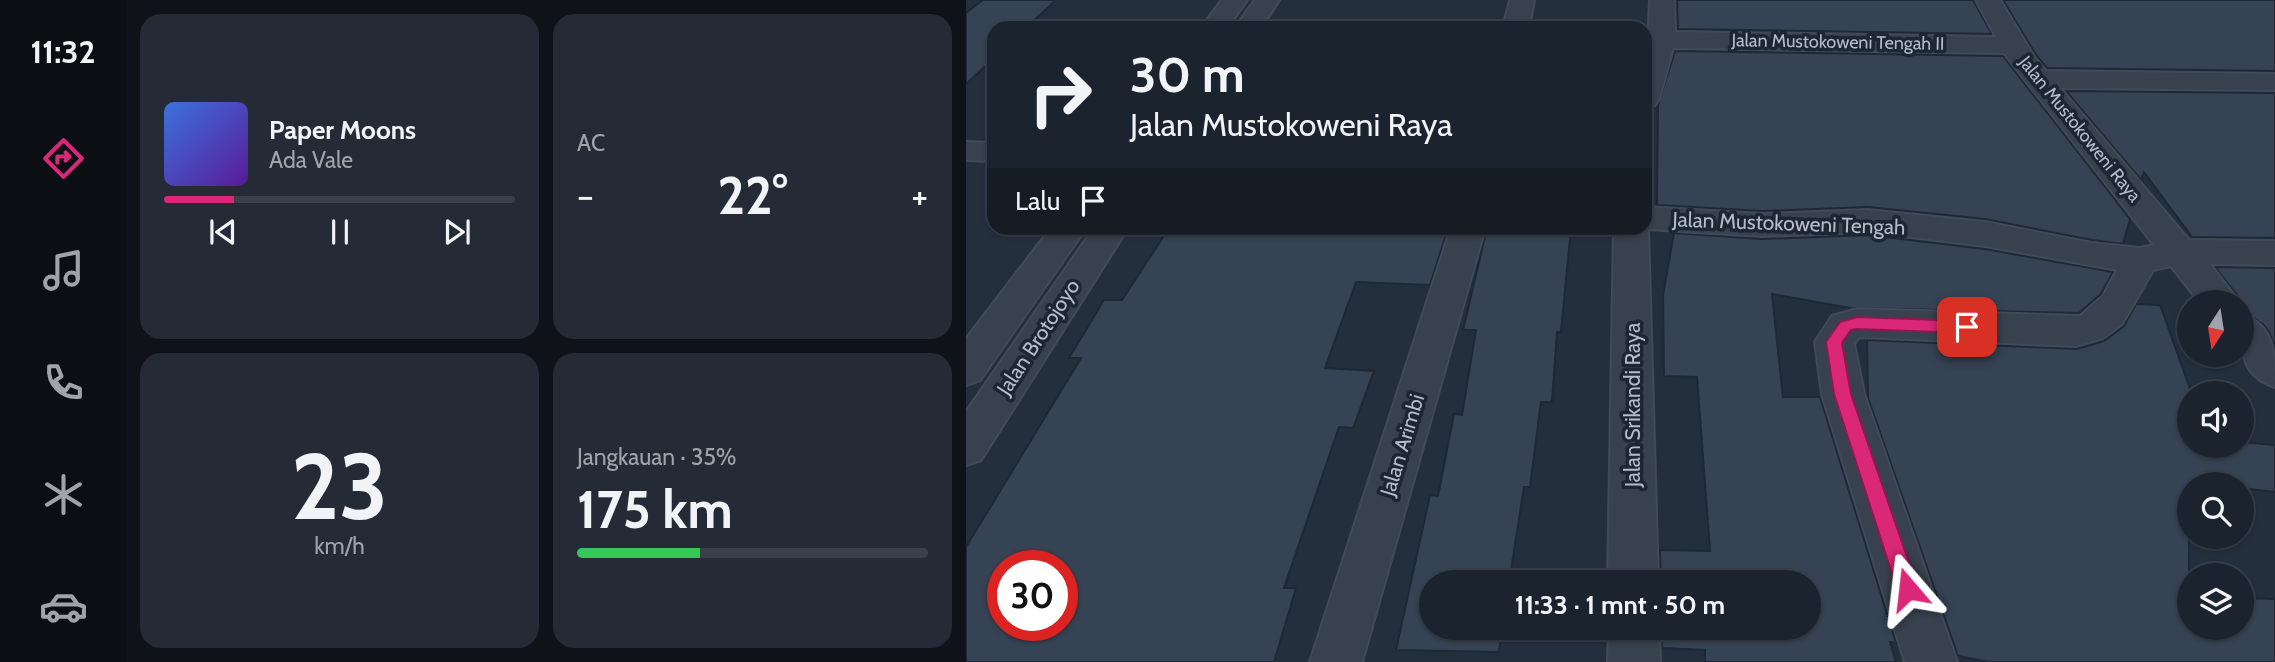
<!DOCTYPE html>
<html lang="id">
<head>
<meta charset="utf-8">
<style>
  body { margin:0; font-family:Cabin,sans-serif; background:#242b36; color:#f1f3f6; height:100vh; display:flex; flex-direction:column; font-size:26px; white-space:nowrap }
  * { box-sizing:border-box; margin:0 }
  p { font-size:23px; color:#a0a4aa }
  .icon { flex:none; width:38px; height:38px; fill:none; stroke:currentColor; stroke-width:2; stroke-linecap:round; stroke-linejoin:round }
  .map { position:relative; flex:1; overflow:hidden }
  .panel { display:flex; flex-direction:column; gap:14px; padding:14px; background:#0f1319; width:840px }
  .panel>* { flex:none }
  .banner { position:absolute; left:21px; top:21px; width:665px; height:214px; border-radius:21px; box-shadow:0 2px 5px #0004,0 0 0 2px #39404a; background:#1b232e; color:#f1f3f6; overflow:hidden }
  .needle { width:46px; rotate:192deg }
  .buttons { position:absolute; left:1211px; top:290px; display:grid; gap:14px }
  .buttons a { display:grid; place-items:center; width:77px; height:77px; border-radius:50%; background:#1b232e; box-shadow:0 2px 5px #0004,0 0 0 2px #39404a; font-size:35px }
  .speed { position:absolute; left:21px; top:550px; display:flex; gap:14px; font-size:35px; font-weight:700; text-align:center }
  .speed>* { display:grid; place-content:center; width:91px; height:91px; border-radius:50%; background:#1b232e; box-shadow:0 2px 5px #0004,0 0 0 2px #39404a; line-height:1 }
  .speed .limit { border:10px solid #d22; background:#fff; color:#111 }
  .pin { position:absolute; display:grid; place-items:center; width:60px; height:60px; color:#fff; margin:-30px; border-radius:14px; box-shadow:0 4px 10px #0006 }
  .me { position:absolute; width:77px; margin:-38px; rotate:343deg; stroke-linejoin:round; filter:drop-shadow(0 0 5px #0008) }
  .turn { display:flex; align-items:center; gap:24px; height:147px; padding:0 28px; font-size:32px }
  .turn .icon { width:91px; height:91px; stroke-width:2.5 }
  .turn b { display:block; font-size:49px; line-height:60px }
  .then { display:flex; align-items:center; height:66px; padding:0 28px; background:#0003; gap:14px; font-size:26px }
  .big { font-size:52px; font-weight:700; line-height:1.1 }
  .panel .tile { flex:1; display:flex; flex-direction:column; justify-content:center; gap:10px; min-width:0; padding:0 24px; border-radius:21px; background:#242b36 }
  .panel .dial { align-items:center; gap:0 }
  .dial b { font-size:91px; line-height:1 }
  .song { display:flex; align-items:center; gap:21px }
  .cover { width:84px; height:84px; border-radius:10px; background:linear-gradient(135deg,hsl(220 70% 55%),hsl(270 70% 35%)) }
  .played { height:7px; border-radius:4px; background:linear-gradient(90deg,#db2777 20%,#39404a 20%) }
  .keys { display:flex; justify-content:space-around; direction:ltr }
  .heat { display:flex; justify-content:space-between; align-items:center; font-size:38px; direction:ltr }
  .charge { height:10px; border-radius:5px; background:linear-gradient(90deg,#34c759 35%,#39404a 0) }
  .panel .tiles { flex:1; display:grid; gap:14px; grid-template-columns:repeat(2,1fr) }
  .trip { position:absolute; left:453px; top:570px; width:402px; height:70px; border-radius:35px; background:#1b232e; box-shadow:0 2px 5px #0004,0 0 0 2px #39404a; font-weight:700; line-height:70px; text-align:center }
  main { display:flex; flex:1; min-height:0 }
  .menu { display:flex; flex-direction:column; width:126px; justify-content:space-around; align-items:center; background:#0b0e12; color:#a0a4aa }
  .menu .icon { width:49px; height:49px }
  .menu .on { color:#db2777 }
  .menu b { font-size:32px; color:#f1f3f6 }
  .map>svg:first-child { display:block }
  .building { fill:#364354; stroke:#1f2835; stroke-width:2; fill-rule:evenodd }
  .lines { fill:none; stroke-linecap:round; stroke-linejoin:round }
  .minor-casing { stroke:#414a57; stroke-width:4 }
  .minor { fill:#38414e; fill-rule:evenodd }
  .route { fill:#db2777; stroke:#8e194d; stroke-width:2 }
  .labels { text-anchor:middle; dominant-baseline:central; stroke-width:7; stroke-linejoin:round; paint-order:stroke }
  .far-street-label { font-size:18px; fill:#b4bcc9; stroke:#1d2633 }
  .street-label { font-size:21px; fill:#b4bcc9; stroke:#1d2633 }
</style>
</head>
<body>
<main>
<nav class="menu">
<b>11:32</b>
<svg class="icon on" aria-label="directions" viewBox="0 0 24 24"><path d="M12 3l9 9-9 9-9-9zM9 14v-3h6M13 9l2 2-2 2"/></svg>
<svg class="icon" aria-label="music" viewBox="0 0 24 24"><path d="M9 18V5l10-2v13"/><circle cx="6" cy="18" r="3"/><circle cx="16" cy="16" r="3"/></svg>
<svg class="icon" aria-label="phone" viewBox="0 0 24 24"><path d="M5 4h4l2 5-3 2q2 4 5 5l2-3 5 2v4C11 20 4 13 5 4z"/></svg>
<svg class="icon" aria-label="climate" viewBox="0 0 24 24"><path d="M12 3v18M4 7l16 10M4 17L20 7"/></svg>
<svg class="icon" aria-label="car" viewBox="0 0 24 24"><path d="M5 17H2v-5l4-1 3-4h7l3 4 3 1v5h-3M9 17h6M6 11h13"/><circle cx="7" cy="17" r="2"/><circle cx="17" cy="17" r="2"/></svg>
</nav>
<section class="panel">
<div class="tiles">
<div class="tile">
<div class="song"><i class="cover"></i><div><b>Paper Moons</b><p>Ada Vale</p></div></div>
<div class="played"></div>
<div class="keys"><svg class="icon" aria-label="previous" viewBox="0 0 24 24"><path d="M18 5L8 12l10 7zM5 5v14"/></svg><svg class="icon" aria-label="pause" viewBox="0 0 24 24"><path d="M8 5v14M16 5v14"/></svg><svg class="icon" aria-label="next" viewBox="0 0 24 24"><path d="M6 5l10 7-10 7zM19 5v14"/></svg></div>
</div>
<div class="tile"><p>AC</p>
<div class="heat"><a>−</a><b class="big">22°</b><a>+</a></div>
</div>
<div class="tile dial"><b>23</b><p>km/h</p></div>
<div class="tile"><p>Jangkauan · 35%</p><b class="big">175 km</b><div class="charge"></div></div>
</div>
</section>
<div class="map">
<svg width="1309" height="662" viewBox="0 0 1309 662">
  <rect width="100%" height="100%" fill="#242f3e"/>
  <path class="building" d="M 17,0 L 90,0 L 60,28 L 28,28 L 28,58 L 0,84 L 0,13 Z
    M 711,0 L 1007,0 L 1026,34 L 712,29 Z
    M 1037,0 L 1309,0 L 1309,71 L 1081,68 L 1070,55 Z
    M 709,51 L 1037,56 L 1164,219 L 1157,244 L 1126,240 L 1019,219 L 902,207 L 796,211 L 691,205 L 692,105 Z
    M 1100,91 L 1309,93 L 1309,238 L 1226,237 L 1178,172 L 1175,180 Z
    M 203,228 L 482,228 L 464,285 L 390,282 L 359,368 L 408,371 L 387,428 L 373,427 L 318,588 L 330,588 L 308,662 L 0,662 L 0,547 L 115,358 L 103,358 L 138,300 L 156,300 ZM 37,565 L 96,565 L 96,625 L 37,625 Z
    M 521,228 L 605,228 L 595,332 L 591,332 L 586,402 L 575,402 L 564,487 L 558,487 L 543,583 L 466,583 L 466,628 L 536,628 L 533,652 L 430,650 L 464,495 L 472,496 L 488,414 L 496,415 L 510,330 L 497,330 Z
    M 708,233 L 796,239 L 902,235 L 1019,249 L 1147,272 L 1135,294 L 1113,313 L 884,308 L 806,294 L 817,397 L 854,397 L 930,643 L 924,642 L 930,662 L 739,662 L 739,650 L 696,648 L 696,628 L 844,628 L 844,583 L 695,583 L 694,550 L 744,551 L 731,377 L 698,376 L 697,295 Z
    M 1249,267 L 1309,268 L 1309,349 L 1303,332 L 1297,324 L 1282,315 L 1276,306 L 1276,301 Z
    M 1170,304 L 1194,305 L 1226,394 L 1223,394 L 1223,446 L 1276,446 L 1276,442 L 1309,445 L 1309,492 L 1276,488 L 1276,485 L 1223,483 L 1223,628 L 1276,628 L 1276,598 L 1309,599 L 1309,662 L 1023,662 L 992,656 L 902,398 L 901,340 L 1111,349 L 1138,341 L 1158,326 Z"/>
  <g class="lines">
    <g class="minor-casing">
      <path id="minor" d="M 256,0 L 281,0 L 261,28 L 235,28 Z
        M 289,0 L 313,0 L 295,28 L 269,28 Z
        M 544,0 L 568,0 L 563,28 L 537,28 Z
        M 684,0 L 708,0 L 709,32 L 1030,37 L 1010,0 L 1034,0 L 1068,57 L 1080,71 L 1309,74 L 1309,90 L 1094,88 L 1223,240 L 1309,241 L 1309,265 L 1244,264 L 1274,303 L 1234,303 L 1205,266 L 1187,270 L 1156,324 L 1137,338 L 1110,346 L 893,337 L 888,344 L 898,394 L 991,662 L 939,662 L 856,394 L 849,342 L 866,316 L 891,309 L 1114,316 L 1137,296 L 1151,270 L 1019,246 L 902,232 L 796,236 L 682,229 L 692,583 L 642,583 L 648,228 L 679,228 L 679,207 L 796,214 L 902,210 L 1019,222 L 1126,243 L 1174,248 L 1188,245 L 1038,53 L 707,48 L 693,99 L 689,105 L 679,108 C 679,71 683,36 684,0 Z
        M 0,142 L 28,143 L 28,161 L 0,160 Z
        M 85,228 L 120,228 L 14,380 L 0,385 L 0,339 Z
        M 128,228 L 162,228 L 15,460 L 0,465 L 0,412 Z
        M 485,228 L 519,228 L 396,662 L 344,662 Z
        M 1276,315 C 1309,325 1309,355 1309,387 C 1272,375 1276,347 1276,315 Z
        M 643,628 L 693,628 L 694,662 L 642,662 Z"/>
    </g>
    <use href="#minor" class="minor"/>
  </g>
  <path class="route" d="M 891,317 L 1001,321 L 1009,327 L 1001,333 L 891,329 L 885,330 L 876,343 L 885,394 L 952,589 L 949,596 L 942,599 L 934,596 L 931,589 L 868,394 L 860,342 L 874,322 Z"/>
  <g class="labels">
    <g class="far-street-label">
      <text transform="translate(872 42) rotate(1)">Jalan Mustokoweni Tengah II</text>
      <text transform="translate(1114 129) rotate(51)">Jalan Mustokoweni Raya</text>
    </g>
    <g class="street-label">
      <text transform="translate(823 223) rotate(2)">Jalan Mustokoweni Tengah</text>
      <text transform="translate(72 337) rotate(-57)">Jalan Brotojoyo</text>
      <text transform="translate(666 405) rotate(-90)">Jalan Srikandi Raya</text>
      <text transform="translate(436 445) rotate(-73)">Jalan Arimbi</text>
    </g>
  </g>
</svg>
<div class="buttons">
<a><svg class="needle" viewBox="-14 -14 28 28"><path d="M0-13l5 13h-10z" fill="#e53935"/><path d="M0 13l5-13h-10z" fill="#a0a4aa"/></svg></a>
<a><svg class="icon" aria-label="sound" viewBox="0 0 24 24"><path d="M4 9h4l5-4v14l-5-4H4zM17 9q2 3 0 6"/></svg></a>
<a><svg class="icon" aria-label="search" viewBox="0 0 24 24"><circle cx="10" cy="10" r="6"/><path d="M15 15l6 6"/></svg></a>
<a><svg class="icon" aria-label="layers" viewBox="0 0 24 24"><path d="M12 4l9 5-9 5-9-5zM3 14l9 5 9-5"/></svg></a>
</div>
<div class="speed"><div class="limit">30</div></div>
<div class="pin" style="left:1001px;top:327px;background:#d93025"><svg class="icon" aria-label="arrive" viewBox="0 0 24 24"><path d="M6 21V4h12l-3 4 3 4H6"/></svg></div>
<svg class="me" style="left:942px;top:589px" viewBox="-20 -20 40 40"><path d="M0-17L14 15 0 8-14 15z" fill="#db2777" stroke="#fff" stroke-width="4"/></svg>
<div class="trip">11:33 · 1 mnt · 50 m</div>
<div class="banner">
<div class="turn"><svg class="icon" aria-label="right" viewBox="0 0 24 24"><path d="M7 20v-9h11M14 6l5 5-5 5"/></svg><div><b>30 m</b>Jalan Mustokoweni Raya</div></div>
<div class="then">Lalu<svg class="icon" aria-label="arrive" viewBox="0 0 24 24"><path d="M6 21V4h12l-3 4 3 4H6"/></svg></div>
</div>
</div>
</main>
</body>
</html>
